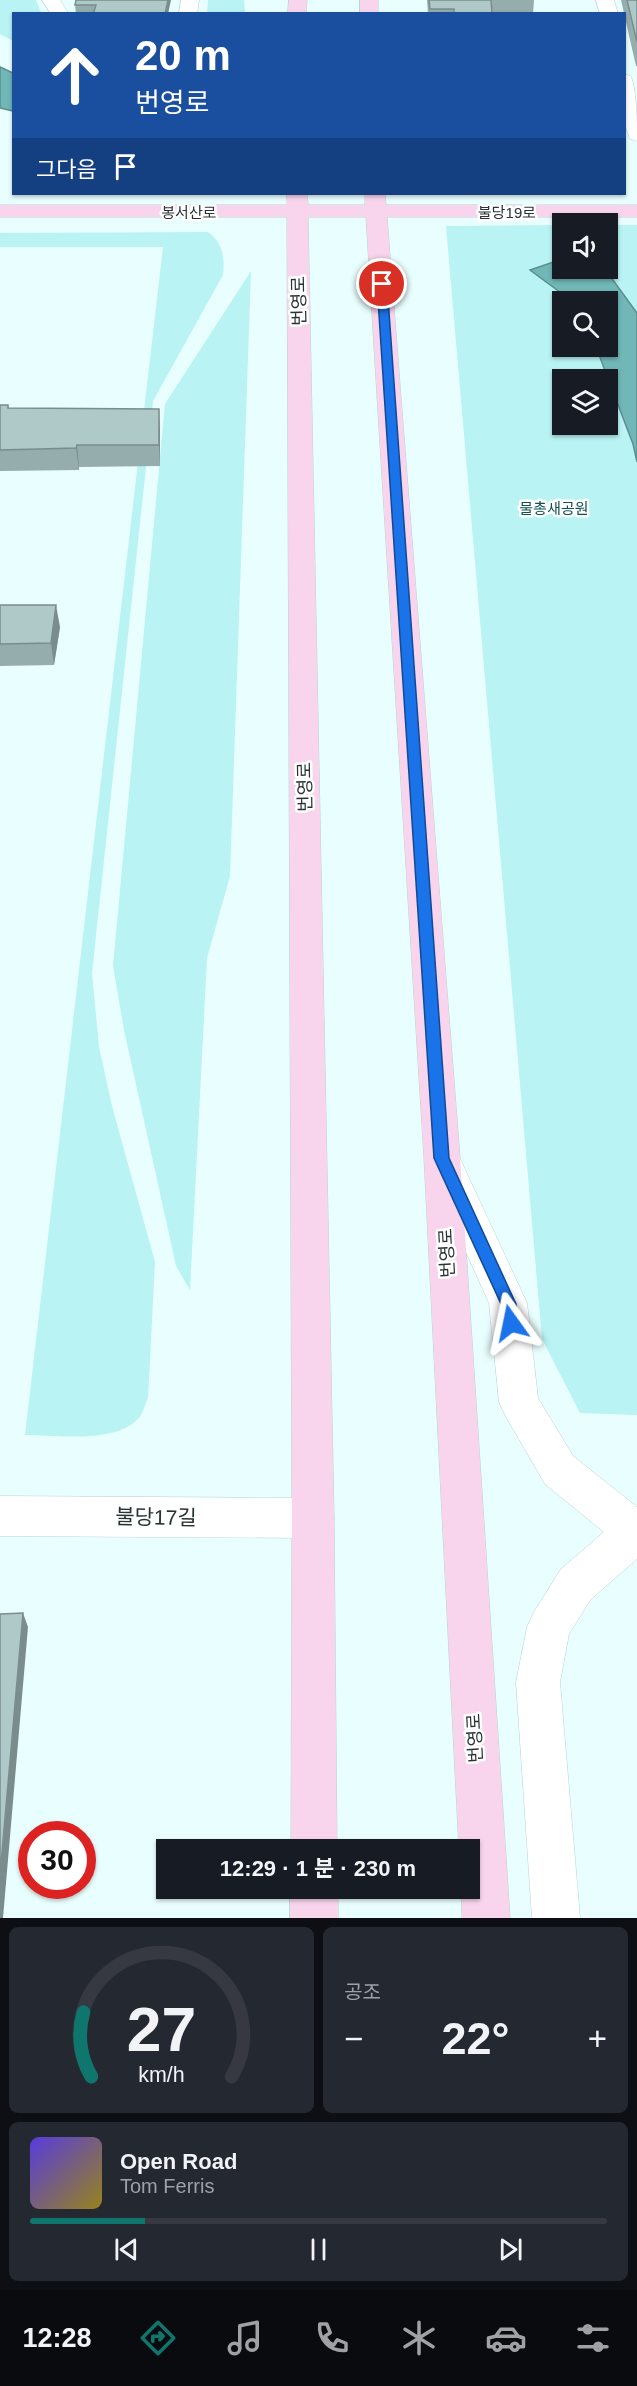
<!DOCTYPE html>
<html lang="ko">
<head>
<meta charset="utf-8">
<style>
  body { margin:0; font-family:Arial,"Noto Sans KR",sans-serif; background:#242831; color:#f1f3f6; height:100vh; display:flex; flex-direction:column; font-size:22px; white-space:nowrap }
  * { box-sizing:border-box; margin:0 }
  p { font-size:20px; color:#9ea1a6 }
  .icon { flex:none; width:33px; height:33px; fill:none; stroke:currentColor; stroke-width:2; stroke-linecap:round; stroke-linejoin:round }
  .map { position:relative; height:1918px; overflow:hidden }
  .drawer { display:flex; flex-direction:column; gap:9px; padding:9px; background:#0d0f14; flex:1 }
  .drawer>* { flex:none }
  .banner { position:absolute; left:12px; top:12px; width:614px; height:183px; border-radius:0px; box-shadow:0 2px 4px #0004; background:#1a4fa0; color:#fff; overflow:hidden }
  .fabs { position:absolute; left:552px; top:213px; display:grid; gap:12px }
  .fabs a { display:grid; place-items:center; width:66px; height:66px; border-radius:0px; background:#171b24; box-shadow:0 2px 4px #0004; font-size:30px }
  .speed { position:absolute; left:18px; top:1821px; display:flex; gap:12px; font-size:30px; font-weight:700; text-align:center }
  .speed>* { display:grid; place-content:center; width:78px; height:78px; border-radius:50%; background:#171b24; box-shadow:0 2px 4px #0004; line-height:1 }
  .speed .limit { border:9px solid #d22; background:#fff; color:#111 }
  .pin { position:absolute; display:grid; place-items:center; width:51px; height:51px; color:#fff; margin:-26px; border:3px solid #fff; border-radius:50%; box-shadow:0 2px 6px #0007 }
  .me { position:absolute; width:66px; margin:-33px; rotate:348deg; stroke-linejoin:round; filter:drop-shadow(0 0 4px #0008) }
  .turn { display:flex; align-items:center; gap:21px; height:126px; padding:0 24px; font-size:27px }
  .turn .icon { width:78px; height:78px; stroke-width:2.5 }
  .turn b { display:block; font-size:42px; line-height:51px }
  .then { display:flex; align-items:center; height:57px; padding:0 24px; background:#0003; gap:12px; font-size:22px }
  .big { font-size:45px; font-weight:700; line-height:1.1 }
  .drawer .widget { flex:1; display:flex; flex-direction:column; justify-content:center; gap:9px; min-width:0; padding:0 21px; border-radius:9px; background:#242831 }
  .drawer .dial { align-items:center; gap:0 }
  .dial svg { height:156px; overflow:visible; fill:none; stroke:#363941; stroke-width:7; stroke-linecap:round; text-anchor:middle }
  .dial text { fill:#f1f3f6; stroke:none }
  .song { display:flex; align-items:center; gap:18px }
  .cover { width:72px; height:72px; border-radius:9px; background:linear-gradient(135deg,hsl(250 70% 55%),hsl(50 70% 35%)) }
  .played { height:6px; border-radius:3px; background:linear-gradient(90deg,#0f766e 20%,#363941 20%) }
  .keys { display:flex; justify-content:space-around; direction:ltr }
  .heat { display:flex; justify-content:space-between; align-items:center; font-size:33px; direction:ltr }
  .drawer .tiles { flex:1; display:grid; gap:9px; grid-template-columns:1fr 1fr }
  .widget:last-child { grid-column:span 2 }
  .trip { position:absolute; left:156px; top:1839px; width:324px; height:60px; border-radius:0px; background:#171b24; box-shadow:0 2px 4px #0004; font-weight:700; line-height:60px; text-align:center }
  .tab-bar { display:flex; height:96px; justify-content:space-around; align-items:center; background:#090b0e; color:#9ea1a6 }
  .tab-bar .icon { width:42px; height:42px }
  .tab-bar .selected { color:#0f766e }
  .tab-bar b { font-size:27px; color:#f1f3f6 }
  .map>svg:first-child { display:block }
  .green { fill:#b9f3f3; fill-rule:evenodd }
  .water { fill:#71b7b7; stroke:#5b8f8f; stroke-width:1.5 }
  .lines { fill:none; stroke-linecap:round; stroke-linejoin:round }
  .street-casing { stroke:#b9d3d3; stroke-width:1 }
  .secondary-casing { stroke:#b9d3d3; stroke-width:1 }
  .street { fill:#fff; fill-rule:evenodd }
  .secondary { fill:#f8d5ec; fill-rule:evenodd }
  .wall { fill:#96adad }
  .shaded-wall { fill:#7a8d8d }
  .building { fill:#afc9c9; stroke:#7a8d8d; stroke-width:1.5 }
  .route { fill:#1a73e8; stroke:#114b97; stroke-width:1.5 }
  .labels { text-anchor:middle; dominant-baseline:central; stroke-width:5; stroke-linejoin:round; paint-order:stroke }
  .far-street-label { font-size:15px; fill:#293333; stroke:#fff }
  .far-park-label { font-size:15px; fill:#125152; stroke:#fff }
  .street-label { font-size:18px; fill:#293333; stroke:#fff }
  .near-street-label { font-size:21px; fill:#293333; stroke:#fff }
</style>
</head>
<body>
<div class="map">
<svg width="637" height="1918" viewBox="0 0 637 1918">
  <rect width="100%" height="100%" fill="#e9fefe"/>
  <path class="green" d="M 0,0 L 36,0 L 41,13 L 14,14 L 13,41 L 0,34 Z
    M 208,0 L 244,0 L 245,13 L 207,13 Z
    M 562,225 L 562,268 L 608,268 L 608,225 L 637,225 L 637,1415 L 580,1413 L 542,1339 L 446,226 ZM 562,302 L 608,302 L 608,346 L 562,346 ZM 562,380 L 608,380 L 608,424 L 562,424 Z
    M 208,232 C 223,243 225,258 223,275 L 153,401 L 92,973 L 99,1047 L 112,1106 L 155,1262 L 148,1398 C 145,1404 143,1414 138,1419 C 113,1444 58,1435 25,1435 L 163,247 L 0,247 L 0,233 Z
    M 251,271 L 230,876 L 207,958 L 190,1290 L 176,1266 L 124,1030 L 113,966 L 165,404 Z"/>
  <path class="water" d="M 0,67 L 13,73 L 13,111 L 0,108 Z
    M 562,259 L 562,268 L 605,269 L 637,313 L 637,462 L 633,444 L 596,347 L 608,346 L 608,302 L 567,301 L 561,293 L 530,270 Z"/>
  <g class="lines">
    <g class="street-casing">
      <path id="street" d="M 42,0 L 60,0 L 69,14 L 51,14 Z
        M 181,0 L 199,0 L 197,14 L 179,14 Z
        M 596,0 L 614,0 L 618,14 L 600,14 Z
        M 624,74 L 631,76 C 637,93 637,121 637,141 L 630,139 L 624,122 Z
        M 444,1148 L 457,1152 L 527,1303 L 538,1398 L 573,1456 L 637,1507 L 637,1559 L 591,1599 L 569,1634 L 560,1682 L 580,1918 L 532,1918 L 516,1682 L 527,1627 L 534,1612 L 561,1569 L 604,1532 L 545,1484 L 505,1415 L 499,1402 L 489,1303 L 426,1163 L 431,1152 Z
        M 0,1496 L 313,1498 L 328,1504 L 334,1518 L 328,1532 L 313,1538 L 0,1536 Z"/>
    </g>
    <g class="secondary-casing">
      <path id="secondary" d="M 289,0 L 307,0 L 306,14 L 288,14 Z
        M 360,0 L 378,0 L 378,14 L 360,14 Z
        M 287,194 L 307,194 L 308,205 L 365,205 L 365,194 L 385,194 L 386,205 L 637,205 L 637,217 L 387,217 L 460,1158 L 510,1918 L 462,1918 L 461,1888 L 470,1888 L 470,1850 L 459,1850 L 424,1158 L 366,217 L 308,217 L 334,1518 L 337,1850 L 291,1850 L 292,1518 L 287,217 L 0,217 L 0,205 L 287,205 Z
        M 290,1888 L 338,1888 L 338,1918 L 290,1918 Z"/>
    </g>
    <use href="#street" class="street"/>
    <use href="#secondary" class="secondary"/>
  </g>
  <path class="wall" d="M 76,0 L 168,14 L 76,14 L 75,5 Z
    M 427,0 L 534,0 L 533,14 L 428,14 Z
    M 621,0 L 637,0 L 637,66 L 636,66 Z
    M 0,405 L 8,405 L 9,408 L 160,431 L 160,466 L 79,467 L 79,470 L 0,471 Z
    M 0,605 L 60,627 L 54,665 L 0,666 Z"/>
  <path class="shaded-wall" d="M 168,0 L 171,0 L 168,14 L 165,14 Z
    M 159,409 L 160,431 L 160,466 L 159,445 Z
    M 77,445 L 79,467 L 79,470 L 76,448 Z
    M 56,605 L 60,627 L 54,665 L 51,643 Z
    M 23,1613 L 28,1627 L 3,1918 L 0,1918 L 0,1875 Z"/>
  <path class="building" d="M 76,0 L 168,0 L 165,14 L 93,14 L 96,5 L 75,5 Z
    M 429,0 L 491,0 L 492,14 L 454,14 L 454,9 L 430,9 Z
    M 627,0 L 637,0 L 637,42 Z
    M 0,405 L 8,405 L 8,408 L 159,409 L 159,445 L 77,445 L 76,448 L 0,450 Z
    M 0,605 L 56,605 L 51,643 L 0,644 Z
    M 23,1613 L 0,1875 L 0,1614 Z"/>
  <path class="route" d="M 382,281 L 387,284 L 449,1158 L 516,1304 L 519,1323 L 516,1328 L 511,1330 L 505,1328 L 501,1304 L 434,1158 L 377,284 Z"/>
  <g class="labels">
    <g class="far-street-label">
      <text x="189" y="212">봉서산로</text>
      <text x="507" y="212">불당19로</text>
    </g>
    <g class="far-park-label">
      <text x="554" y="508">물총새공원</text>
    </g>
    <g class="street-label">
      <text transform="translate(299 301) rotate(-91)">번영로</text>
      <text transform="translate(305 787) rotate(-91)">번영로</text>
      <text transform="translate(447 1253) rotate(-93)">번영로</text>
      <text transform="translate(475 1738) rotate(-93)">번영로</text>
    </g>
    <g class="near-street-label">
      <text transform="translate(156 1517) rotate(1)">불당17길</text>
    </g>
  </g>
</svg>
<div class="fabs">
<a><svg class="icon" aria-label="sound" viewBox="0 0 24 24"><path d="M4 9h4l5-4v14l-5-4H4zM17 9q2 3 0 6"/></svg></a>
<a><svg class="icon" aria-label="search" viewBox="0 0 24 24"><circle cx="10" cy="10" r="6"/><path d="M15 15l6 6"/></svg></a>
<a><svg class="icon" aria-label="layers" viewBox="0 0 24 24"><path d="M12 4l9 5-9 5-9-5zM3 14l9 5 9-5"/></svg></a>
</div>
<div class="speed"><div class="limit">30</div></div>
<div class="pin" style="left:382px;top:284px;background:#d93025"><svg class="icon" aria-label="arrive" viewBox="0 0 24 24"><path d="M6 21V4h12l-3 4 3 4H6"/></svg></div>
<svg class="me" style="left:511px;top:1323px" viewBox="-20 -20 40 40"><path d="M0-17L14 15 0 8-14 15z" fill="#1a73e8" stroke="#fff" stroke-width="4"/></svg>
<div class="trip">12:29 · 1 분 · 230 m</div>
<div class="banner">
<div class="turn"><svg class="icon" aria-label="ahead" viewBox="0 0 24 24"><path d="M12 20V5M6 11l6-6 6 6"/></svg><div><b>20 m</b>번영로</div></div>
<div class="then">그다음<svg class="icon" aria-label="arrive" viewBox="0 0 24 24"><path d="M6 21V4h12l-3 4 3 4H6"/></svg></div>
</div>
</div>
<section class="drawer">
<div class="tiles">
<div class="widget dial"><svg viewBox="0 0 100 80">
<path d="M14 69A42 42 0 1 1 86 69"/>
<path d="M14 69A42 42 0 0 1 10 36" stroke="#0f766e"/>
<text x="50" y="56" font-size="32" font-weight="700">27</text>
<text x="50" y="72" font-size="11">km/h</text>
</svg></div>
<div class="widget"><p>공조</p>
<div class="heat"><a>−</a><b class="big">22°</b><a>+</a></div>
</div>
<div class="widget">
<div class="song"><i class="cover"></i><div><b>Open Road</b><p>Tom Ferris</p></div></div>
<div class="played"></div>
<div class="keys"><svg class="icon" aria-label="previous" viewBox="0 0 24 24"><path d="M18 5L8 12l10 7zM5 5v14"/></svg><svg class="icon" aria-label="pause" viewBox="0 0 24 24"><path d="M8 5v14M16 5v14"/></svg><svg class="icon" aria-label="next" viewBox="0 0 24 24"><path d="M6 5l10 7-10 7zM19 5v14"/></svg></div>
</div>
</div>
</section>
<nav class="tab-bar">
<b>12:28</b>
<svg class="icon selected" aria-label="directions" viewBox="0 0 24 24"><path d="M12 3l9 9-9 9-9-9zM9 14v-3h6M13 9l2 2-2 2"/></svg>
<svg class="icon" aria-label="music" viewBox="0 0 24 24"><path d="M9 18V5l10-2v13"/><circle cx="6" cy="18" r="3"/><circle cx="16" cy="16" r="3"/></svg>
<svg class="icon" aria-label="phone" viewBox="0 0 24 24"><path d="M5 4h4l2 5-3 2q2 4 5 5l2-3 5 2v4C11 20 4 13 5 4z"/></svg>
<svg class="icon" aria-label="climate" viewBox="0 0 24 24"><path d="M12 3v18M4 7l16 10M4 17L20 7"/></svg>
<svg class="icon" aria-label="car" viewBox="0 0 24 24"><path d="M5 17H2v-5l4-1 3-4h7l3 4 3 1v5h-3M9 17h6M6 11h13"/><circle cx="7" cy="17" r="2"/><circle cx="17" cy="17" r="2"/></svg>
<svg class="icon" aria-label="filters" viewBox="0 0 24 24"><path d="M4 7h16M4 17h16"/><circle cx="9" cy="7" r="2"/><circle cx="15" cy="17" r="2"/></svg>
</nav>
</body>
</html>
